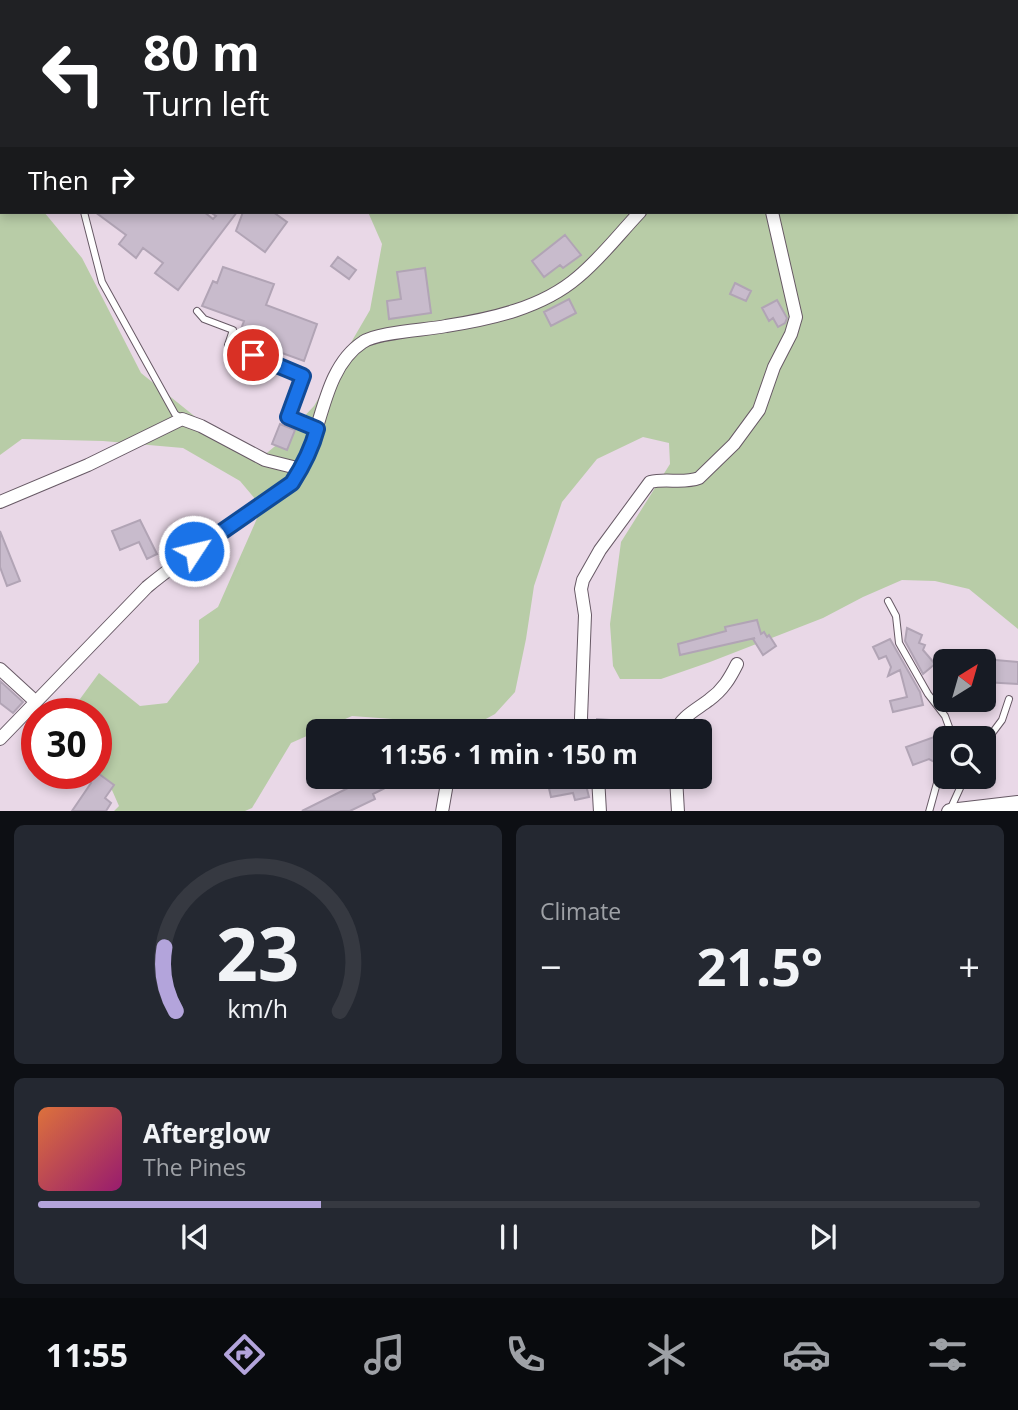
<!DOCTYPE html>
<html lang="en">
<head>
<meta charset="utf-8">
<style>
  body { margin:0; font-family:"Open Sans",sans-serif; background:#242831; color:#f1f3f6; height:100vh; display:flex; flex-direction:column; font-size:26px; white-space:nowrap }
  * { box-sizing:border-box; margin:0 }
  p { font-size:23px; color:#9ea1a6 }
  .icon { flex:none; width:38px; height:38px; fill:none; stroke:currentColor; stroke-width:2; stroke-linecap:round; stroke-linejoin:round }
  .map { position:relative; height:811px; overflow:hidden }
  .sheet { display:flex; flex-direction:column; gap:14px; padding:14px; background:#0d0f14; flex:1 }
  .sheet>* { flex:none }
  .top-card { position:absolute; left:0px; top:0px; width:1018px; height:214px; box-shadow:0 4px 10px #0003; background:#202124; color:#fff; overflow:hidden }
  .needle { width:46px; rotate:37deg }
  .tools { position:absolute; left:933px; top:649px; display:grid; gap:14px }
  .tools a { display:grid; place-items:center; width:63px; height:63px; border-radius:10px; background:#171b24; box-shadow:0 4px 10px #0003; font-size:35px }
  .speed { position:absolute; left:21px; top:698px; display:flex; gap:14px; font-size:35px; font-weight:700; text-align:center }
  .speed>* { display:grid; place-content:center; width:91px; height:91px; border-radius:50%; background:#171b24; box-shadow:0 4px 10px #0003; line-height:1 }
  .speed .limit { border:10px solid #d22; background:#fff; color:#111 }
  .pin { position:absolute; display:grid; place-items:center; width:60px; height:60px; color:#fff; margin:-30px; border:4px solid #fff; border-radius:50%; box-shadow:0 2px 7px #0007 }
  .me { position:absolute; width:77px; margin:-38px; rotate:55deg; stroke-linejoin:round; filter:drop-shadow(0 0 5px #0008) }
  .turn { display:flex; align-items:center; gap:24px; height:147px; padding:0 28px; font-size:32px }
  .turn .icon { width:91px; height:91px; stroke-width:2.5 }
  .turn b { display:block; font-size:49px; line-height:60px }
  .then { display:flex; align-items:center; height:66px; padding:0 28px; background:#0003; gap:14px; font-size:26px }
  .big { font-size:52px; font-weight:700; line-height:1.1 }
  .sheet .tile { flex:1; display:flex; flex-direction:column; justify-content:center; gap:10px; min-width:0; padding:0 24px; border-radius:10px; background:#242831 }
  .sheet .dial { align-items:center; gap:0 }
  .dial svg { height:182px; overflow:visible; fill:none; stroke:#363941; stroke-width:7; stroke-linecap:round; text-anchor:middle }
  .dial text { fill:#f1f3f6; stroke:none }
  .song { display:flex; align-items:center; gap:21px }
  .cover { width:84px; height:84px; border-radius:10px; background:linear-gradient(135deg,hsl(20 70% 55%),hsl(320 70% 35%)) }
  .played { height:7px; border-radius:4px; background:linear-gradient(90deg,#b3a4db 30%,#363941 30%) }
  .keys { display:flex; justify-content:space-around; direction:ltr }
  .heat { display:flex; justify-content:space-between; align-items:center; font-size:38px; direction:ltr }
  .sheet .tiles { flex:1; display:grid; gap:14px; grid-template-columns:1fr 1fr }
  .tile:last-child { grid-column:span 2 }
  .trip { position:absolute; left:306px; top:719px; width:406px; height:70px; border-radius:10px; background:#171b24; box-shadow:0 4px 10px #0003; font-weight:700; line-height:70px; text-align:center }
  .dock { display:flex; height:112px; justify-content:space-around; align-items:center; background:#090b0e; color:#9ea1a6 }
  .dock .icon { width:49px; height:49px }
  .dock .selected { color:#b3a4db }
  .dock b { font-size:32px; color:#f1f3f6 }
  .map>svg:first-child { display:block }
  .green { fill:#b8cca7 }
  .building { fill:#c8bbcc; stroke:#b1a4b5; stroke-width:2 }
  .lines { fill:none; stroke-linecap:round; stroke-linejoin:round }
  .lane-casing { stroke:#675965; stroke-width:8 }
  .street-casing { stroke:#675965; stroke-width:14 }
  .secondary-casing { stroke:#675965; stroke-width:18 }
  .lane { stroke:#fff; stroke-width:6 }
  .street { stroke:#fff; stroke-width:12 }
  .secondary { stroke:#fff; stroke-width:16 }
  .route-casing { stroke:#114b97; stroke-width:18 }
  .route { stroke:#1a73e8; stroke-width:12 }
</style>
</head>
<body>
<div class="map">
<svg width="1018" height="812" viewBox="0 0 1018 812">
  <rect width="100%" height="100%" fill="#e9d8e7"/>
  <path class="green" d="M 0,0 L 131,0 L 2,2 L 2,14 Z
    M 143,0 L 1018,0 L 1018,629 L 969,589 L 935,581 L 902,580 L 863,597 L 823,618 L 710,662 L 661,679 L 620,679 L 613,666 L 610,624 L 621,542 L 670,464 L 669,443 L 643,437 L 597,459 L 562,502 L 534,586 L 526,639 L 515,692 L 495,714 L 462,732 L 436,731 L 406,720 L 352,716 L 291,743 L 252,808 L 245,811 L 114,811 L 119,806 L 108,781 L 65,774 L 96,774 L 96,714 L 69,714 L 99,673 L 140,706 L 167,703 L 199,662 L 199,620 L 218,607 L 262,507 L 240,481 L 183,448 L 103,441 L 22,439 L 0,455 L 0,162 L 2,161 L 2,212 L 44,212 L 82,258 L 141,373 L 219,436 L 262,457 L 280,442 L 314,406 L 370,310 L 382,244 L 368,212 L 1017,212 L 1017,2 Z"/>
  <path class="building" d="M 95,212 L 204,212 L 213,219 L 216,216 L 210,212 L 237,212 L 178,290 L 155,273 L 163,263 L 143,248 L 136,258 L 119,244 L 126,235 Z
    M 243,212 L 273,212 L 287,222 L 265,252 L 236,231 Z
    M 565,235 L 581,255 L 563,268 L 560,265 L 544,277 L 532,261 Z
    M 338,257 L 356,270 L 349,279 L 331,266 Z
    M 223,267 L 274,284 L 266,305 L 317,324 L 304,361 L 238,337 L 244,321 L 202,306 L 213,281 L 217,283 Z
    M 425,268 L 431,313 L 389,319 L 387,301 L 401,299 L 397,272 Z
    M 735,283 L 751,291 L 746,301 L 730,294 Z
    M 569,299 L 576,313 L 551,326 L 544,312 Z
    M 777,300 L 787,318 L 785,323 L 778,327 L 773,318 L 769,321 L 762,308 Z
    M 280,424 L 295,430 L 287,450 L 272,444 Z
    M 140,520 L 157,554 L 147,559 L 139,542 L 120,550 L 112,531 Z
    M 0,531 L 20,581 L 7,586 L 0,567 Z
    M 757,620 L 761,634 L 764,632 L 767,637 L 769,635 L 776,646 L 763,655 L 753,639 L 755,638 L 680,655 L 678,644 L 726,631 L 725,627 Z
    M 907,628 L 922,635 L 919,643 L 925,645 L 923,650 L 935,664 L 923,674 L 905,641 Z
    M 890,639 L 920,692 L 923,705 L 893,712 L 890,701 L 907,697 L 900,670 L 888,676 L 891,667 L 886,656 L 879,659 L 873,647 Z
    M 984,659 L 1018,662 L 1018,684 L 984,682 Z
    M 0,681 L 23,702 L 13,713 L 0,703 Z
    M 597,719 L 650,723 L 650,732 L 596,732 Z
    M 937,736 L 945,758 L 945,772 L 940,765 L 929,759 L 913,765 L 906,747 Z
    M 77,774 L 99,774 L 114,785 L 105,798 L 111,803 L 106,811 L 72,811 L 91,783 Z
    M 370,777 L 382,777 L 387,787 L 373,794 L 375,799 L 350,811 L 302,811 Z
    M 584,777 L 589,797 L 575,800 L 573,793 L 551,797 L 548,784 Z"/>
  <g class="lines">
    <g class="lane-casing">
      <path id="lane" d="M 0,117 L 2,117
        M 84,212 L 102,282 L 175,414 L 182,419
        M 197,311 L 204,319 L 233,330 L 228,345 L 303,376 L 287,417 L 317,429
        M 888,601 L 896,616 L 899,643 L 928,694 L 945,716 L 953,738
        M 984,744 L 1002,720 L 1009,699
        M 950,810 L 965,777
        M 929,812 L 937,783 L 937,770"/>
    </g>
    <g class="street-casing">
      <path id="street" d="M 844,2 L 846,0
        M 0,502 L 88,465 L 182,419 L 201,426 L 265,460 L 301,469
        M 0,669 L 36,702
        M 583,732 L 581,718 L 585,615 L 581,589 L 583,580 L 600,550 L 650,482 C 667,478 683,484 699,478 L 734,444 L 759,410 L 774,367 L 791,334 L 796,317 L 772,212
        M 675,732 C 682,716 696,710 709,700 C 723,690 730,678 737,664
        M 0,739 L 147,587 C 176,563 207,542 237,521 C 259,506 289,492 302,468 C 322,430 323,368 363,342 C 377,332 426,330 446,326 C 491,319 542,308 578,277 C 601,258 620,233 640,212
        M 598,777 L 600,812
        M 676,777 L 678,812
        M 442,812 L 446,789 L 445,777"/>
    </g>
    <g class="secondary-casing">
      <path id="secondary" d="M 950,812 L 1018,804"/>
    </g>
    <use href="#lane" class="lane"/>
    <use href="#street" class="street"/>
    <use href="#secondary" class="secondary"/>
  </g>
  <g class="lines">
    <g class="route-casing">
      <path id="route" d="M 194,551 L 292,483 C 303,466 312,448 317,429 L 288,417 L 303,376 L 253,355"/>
    </g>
    <use href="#route" class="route"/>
  </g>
</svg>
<div class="tools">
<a><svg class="needle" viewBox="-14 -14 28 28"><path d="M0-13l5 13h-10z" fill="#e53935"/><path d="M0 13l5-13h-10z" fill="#9ea1a6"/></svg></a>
<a><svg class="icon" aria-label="search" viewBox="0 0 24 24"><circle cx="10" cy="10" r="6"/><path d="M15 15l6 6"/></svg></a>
</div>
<div class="speed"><div class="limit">30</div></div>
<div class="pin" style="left:253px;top:355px;background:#d93025"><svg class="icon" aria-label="arrive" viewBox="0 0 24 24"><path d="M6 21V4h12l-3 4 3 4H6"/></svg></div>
<svg class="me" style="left:194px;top:551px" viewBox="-20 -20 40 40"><circle r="17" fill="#1a73e8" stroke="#fff" stroke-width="3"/><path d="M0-11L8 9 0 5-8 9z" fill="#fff"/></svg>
<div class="trip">11:56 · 1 min · 150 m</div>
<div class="top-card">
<div class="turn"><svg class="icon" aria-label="left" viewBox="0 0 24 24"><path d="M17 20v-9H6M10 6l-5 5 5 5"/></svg><div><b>80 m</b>Turn left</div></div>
<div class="then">Then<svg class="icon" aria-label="right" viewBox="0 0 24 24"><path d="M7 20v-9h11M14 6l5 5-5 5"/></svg></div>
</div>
</div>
<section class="sheet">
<div class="tiles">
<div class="tile dial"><svg viewBox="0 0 100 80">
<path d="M14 69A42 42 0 1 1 86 69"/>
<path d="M14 69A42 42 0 0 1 9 41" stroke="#b3a4db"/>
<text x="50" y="56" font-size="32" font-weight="700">23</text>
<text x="50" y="72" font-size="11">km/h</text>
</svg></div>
<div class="tile"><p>Climate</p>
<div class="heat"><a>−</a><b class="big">21.5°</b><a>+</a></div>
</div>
<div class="tile">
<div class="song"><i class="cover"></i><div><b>Afterglow</b><p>The Pines</p></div></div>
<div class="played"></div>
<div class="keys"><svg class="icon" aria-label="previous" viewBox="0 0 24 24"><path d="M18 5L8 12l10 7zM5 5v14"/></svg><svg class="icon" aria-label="pause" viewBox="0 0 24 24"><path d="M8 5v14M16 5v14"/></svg><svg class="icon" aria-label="next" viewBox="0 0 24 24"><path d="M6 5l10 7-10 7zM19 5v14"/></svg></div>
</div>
</div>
</section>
<nav class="dock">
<b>11:55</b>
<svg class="icon selected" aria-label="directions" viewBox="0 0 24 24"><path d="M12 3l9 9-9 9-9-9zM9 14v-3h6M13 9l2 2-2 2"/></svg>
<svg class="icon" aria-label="music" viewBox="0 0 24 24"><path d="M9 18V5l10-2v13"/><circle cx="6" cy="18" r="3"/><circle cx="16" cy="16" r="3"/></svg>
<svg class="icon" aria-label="phone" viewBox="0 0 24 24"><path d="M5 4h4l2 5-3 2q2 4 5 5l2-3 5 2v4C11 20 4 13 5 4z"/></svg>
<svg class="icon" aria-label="climate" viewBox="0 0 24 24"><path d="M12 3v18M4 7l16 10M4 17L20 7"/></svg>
<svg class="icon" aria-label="car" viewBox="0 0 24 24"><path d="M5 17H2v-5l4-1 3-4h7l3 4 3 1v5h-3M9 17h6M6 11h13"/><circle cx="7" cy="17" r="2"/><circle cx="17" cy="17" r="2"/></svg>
<svg class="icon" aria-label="filters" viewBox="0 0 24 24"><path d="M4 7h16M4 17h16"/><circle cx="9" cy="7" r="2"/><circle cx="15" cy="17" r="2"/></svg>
</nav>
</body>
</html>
